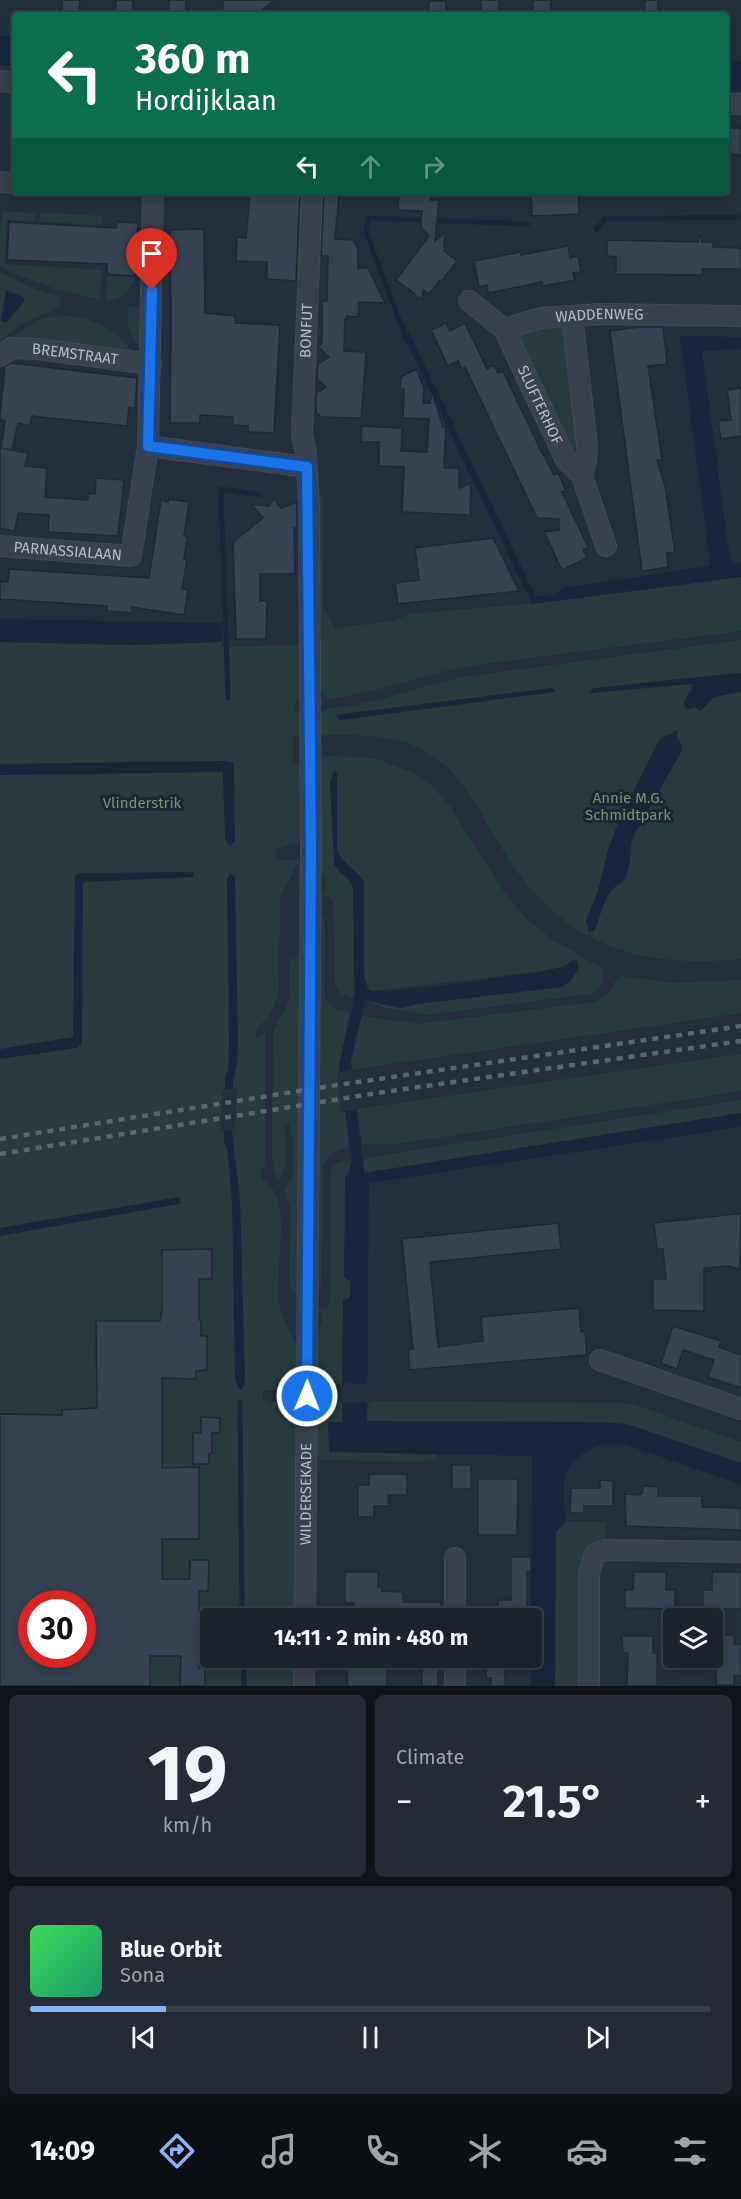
<!DOCTYPE html>
<html lang="en">
<head>
<meta charset="utf-8">
<style>
  body { margin:0; font-family:"Fira Sans",sans-serif; background:#242b36; color:#f1f3f6; height:100vh; display:flex; flex-direction:column; font-size:22px; white-space:nowrap }
  * { box-sizing:border-box; margin:0 }
  p { font-size:20px; color:#a0a4aa }
  .icon { flex:none; width:33px; height:33px; fill:none; stroke:currentColor; stroke-width:2; stroke-linecap:round; stroke-linejoin:round }
  .map { position:relative; height:1686px; overflow:hidden }
  .drawer { display:flex; flex-direction:column; gap:9px; padding:9px; background:#0f1319; flex:1 }
  .drawer>* { flex:none }
  .banner { position:absolute; left:12px; top:12px; width:717px; height:183px; border-radius:6px; box-shadow:0 3px 15px #0003,0 0 0 2px #39404a; background:#0b6e4f; color:#fff; overflow:hidden }
  .tools { position:absolute; left:663px; top:1608px; display:grid; gap:12px }
  .tools a { display:grid; place-items:center; width:60px; height:60px; border-radius:6px; background:#1b232e; box-shadow:0 3px 15px #0003,0 0 0 2px #39404a; font-size:30px }
  .speed { position:absolute; left:18px; top:1590px; display:flex; gap:12px; font-size:30px; font-weight:700; text-align:center }
  .speed>* { display:grid; place-content:center; width:78px; height:78px; border-radius:50%; background:#1b232e; box-shadow:0 3px 15px #0003,0 0 0 2px #39404a; line-height:1 }
  .speed .limit { border:9px solid #d22; background:#fff; color:#111 }
  .pin { position:absolute; display:grid; place-items:center; width:51px; height:51px; color:#fff; margin:-62px -26px; border-radius:50% 50% 50% 0; rotate:-45deg; box-shadow:0 0 6px #0007 }
  .pin .icon { rotate:45deg }
  .me { position:absolute; width:66px; margin:-33px; rotate:1deg; stroke-linejoin:round; filter:drop-shadow(0 0 4px #0008) }
  .turn { display:flex; align-items:center; gap:21px; height:126px; padding:0 24px; font-size:27px }
  .turn .icon { width:78px; height:78px; stroke-width:2.5 }
  .turn b { display:block; font-size:42px; line-height:51px }
  .lanes { display:flex; align-items:center; height:57px; padding:0 24px; background:#0003; justify-content:center; gap:30px; direction:ltr }
  .lanes .off { opacity:.35 }
  .big { font-size:45px; font-weight:700; line-height:1.1 }
  .drawer .widget { flex:1; display:flex; flex-direction:column; justify-content:center; gap:9px; min-width:0; padding:0 21px; border-radius:9px; background:#242b36 }
  .drawer .dial { align-items:center; gap:0 }
  .dial b { font-size:78px; line-height:1 }
  .song { display:flex; align-items:center; gap:18px }
  .cover { width:72px; height:72px; border-radius:9px; background:linear-gradient(135deg,hsl(130 70% 55%),hsl(160 70% 35%)) }
  .played { height:6px; border-radius:3px; background:linear-gradient(90deg,#8ab4f8 20%,#39404a 20%) }
  .keys { display:flex; justify-content:space-around; direction:ltr }
  .heat { display:flex; justify-content:space-between; align-items:center; font-size:33px; direction:ltr }
  .drawer .tiles { flex:1; display:grid; gap:9px; grid-template-columns:1fr 1fr }
  .widget:last-child { grid-column:span 2 }
  .trip { position:absolute; left:200px; top:1608px; width:342px; height:60px; border-radius:6px; background:#1b232e; box-shadow:0 3px 15px #0003,0 0 0 2px #39404a; font-weight:700; line-height:60px; text-align:center }
  .tabs { display:flex; height:96px; justify-content:space-around; align-items:center; background:#0b0e12; color:#a0a4aa }
  .tabs .icon { width:42px; height:42px }
  .tabs .current { color:#8ab4f8 }
  .tabs b { font-size:27px; color:#f1f3f6 }
  .map>svg:first-child { display:block }
  .green { fill:#263c3f; fill-rule:evenodd }
  .water { fill:#17263c }
  .pier { fill:#242f3e }
  .lines { fill:none; stroke-linecap:round; stroke-linejoin:round }
  .stream { stroke:#17263c; stroke-width:5 }
  .building { fill:#364354; stroke:#1f2835; stroke-width:1.5; fill-rule:evenodd }
  .minor-casing { stroke:#414a57; stroke-width:22 }
  .minor { stroke:#38414e; stroke-width:20 }
  .rail { stroke:#5a6575; stroke-width:4.5; stroke-dasharray:6 6; stroke-linecap:butt }
  .route-casing { stroke:#114b97; stroke-width:15 }
  .route { stroke:#1a73e8; stroke-width:10 }
  .labels { text-anchor:middle; dominant-baseline:central; stroke-width:6; stroke-linejoin:round; paint-order:stroke }
  .street-label { font-size:15px; fill:#b4bcc9; stroke:#1d2633 }
  .park-label { font-size:15px; fill:#6b9a76; stroke:#1d2633 }
</style>
</head>
<body>
<div class="map">
<svg width="741" height="1686" viewBox="0 0 741 1686">
  <rect width="100%" height="100%" fill="#242f3e"/>
  <path class="green" d="M 3,211 L 35,213 L 34,222 L 7,220 L 5,264 L 102,270 L 100,299 C 63,292 34,283 0,267 L 0,227 Z
    M 41,213 L 103,216 L 102,225 L 40,222 Z
    M 0,272 L 25,285 L 60,297 L 61,303 L 50,312 L 23,323 L 0,340 Z
    M 107,276 L 135,277 C 130,292 122,300 106,301 Z
    M 128,307 L 143,307 L 143,343 L 139,347 C 129,334 126,323 128,307 Z
    M 60,315 C 92,317 113,326 132,352 L 12,338 L 40,319 Z
    M 560,325 L 567,336 L 579,445 L 573,449 L 568,448 L 519,346 L 521,331 Z
    M 319,497 L 322,497 L 323,607 L 335,628 L 393,621 L 409,614 L 539,603 L 741,577 L 741,631 L 467,666 C 420,676 376,693 328,699 L 319,690 L 315,509 Z
    M 741,640 L 741,673 L 658,681 L 590,691 L 592,693 L 741,677 L 741,959 C 637,969 561,944 504,852 C 479,813 463,770 419,748 C 388,732 350,736 316,735 L 316,716 C 326,705 336,709 350,706 C 389,699 425,685 463,677 ZM 552,688 L 555,690 L 553,692 L 341,720 L 338,720 L 336,715 Z
    M 0,642 L 133,645 L 222,642 L 222,647 L 304,645 L 301,698 L 295,701 L 294,711 L 301,714 L 304,735 L 293,735 L 293,762 L 303,763 L 302,831 L 298,843 L 277,849 L 275,860 L 300,860 L 280,896 L 279,987 C 278,1004 271,1017 257,1027 L 256,1037 L 265,1032 L 265,1167 L 261,1168 L 261,1178 C 267,1183 273,1188 276,1195 C 288,1222 274,1276 280,1306 C 284,1329 304,1347 300,1372 C 297,1393 278,1388 263,1391 L 263,1400 L 280,1402 L 291,1409 L 297,1426 L 299,1618 L 210,1618 L 210,1658 L 298,1658 L 298,1686 L 0,1686 ZM 32,1604 L 82,1604 L 82,1654 L 32,1654 Z
    M 316,756 L 360,757 L 380,760 L 415,774 L 433,787 L 449,805 L 504,892 L 524,916 L 551,939 L 602,968 C 605,978 600,990 590,994 L 426,1015 L 385,1008 L 364,1000 L 401,1008 L 417,1004 L 561,987 L 577,967 L 577,961 L 574,960 L 565,966 L 545,971 L 371,991 L 366,985 L 364,971 L 364,883 C 358,870 342,864 337,850 L 337,773 L 330,781 L 339,872 L 349,879 L 353,887 L 354,999 L 340,994 L 335,985 L 334,903 L 327,896 L 318,895 L 318,893 L 324,891 L 326,884 L 320,867 Z
    M 320,913 L 323,915 L 325,923 L 324,997 L 333,1008 L 350,1013 L 339,1066 L 349,1146 C 337,1151 327,1153 323,1169 L 321,1282 L 320,1290 L 315,1294 Z
    M 297,953 L 300,953 L 299,1229 L 301,1294 L 292,1291 L 289,1283 L 290,1208 L 284,1189 L 294,1175 L 293,1138 L 291,1137 L 289,1124 L 284,1125 C 285,1140 291,1169 278,1179 L 273,1169 L 272,1155 L 273,1034 C 275,1024 282,1017 286,1007 C 291,994 289,977 289,963 L 291,959 L 296,959 Z
    M 623,976 L 674,983 L 741,980 L 741,1013 L 351,1070 L 351,1061 L 361,1016 L 418,1024 L 593,1002 C 615,995 609,981 623,976 Z
    M 741,1054 L 741,1091 L 397,1144 L 362,1144 L 357,1109 Z
    M 741,1100 L 741,1113 L 364,1173 L 363,1160 L 371,1157 Z
    M 344,1160 L 352,1161 L 348,1174 L 350,1298 L 343,1384 L 314,1383 L 316,1338 L 322,1321 L 321,1314 L 315,1313 L 315,1309 L 327,1308 L 330,1299 L 330,1175 L 333,1166 Z
    M 343,1401 L 342,1422 L 328,1423 L 436,1454 L 436,1458 L 419,1462 L 322,1460 L 313,1450 L 313,1410 L 319,1402 Z
    M 368,1401 L 622,1403 L 632,1404 L 741,1442 L 741,1463 L 630,1425 L 619,1423 L 373,1422 L 367,1421 Z
    M 565,1522 L 606,1522 L 606,1545 L 591,1545 L 586,1551 L 585,1686 L 555,1686 L 556,1532 Z"/>
  <path class="water" d="M 0,35 L 15,37 L 15,67 L 0,65 Z
    M 726,61 L 741,61 L 741,91 L 726,90 Z
    M 6,290 L 25,298 L 21,306 L 6,323 L 1,321 Z
    M 408,330 L 535,595 C 545,600 555,593 564,588 L 709,566 L 710,560 L 680,336 L 741,337 L 741,349 L 702,351 L 728,546 L 731,560 L 734,563 L 741,563 L 741,577 L 532,604 L 402,333 Z
    M 0,619 L 222,623 L 222,642 L 133,645 L 0,642 Z
    M 741,673 L 741,692 L 714,697 L 701,711 L 694,707 L 689,710 L 685,707 L 684,702 L 693,686 L 690,684 L 592,693 L 590,691 L 594,688 Z
    M 552,688 L 555,691 L 554,692 L 341,720 L 336,715 Z
    M 675,730 L 678,732 L 677,738 L 682,745 L 681,752 L 633,837 C 629,850 632,866 625,878 C 622,885 615,885 611,891 C 603,901 600,918 595,930 L 589,932 L 586,920 L 598,891 L 608,850 L 618,823 L 659,740 L 664,736 L 670,735 Z
    M 223,761 L 234,763 L 235,841 L 230,846 L 225,840 L 223,772 L 0,775 L 0,764 Z
    M 334,771 L 337,773 L 337,850 C 342,864 358,870 364,883 L 364,971 L 365,980 L 369,990 C 381,996 521,974 545,971 L 565,966 L 573,960 L 577,961 L 579,968 L 570,982 L 561,987 L 417,1004 L 401,1008 L 365,1000 L 351,1061 L 364,1173 L 741,1113 L 741,1127 L 370,1183 L 369,1185 L 367,1421 L 606,1422 L 630,1425 L 741,1463 L 741,1484 L 620,1443 C 598,1442 571,1455 565,1479 C 562,1492 565,1509 565,1522 L 556,1532 L 555,1686 L 531,1686 L 532,1456 L 329,1452 L 328,1422 L 342,1422 L 343,1300 L 350,1298 L 351,1282 L 344,1277 L 345,1176 L 348,1174 L 352,1161 L 339,1066 L 355,994 L 353,887 C 349,877 339,873 334,864 L 330,781 Z
    M 189,872 L 194,873 L 193,877 L 85,882 L 83,884 L 82,1044 L 77,1048 L 0,1059 L 0,1049 L 73,1037 L 75,875 L 80,873 Z
    M 230,873 L 235,877 L 238,1042 L 237,1064 L 233,1081 L 232,1133 L 240,1199 L 245,1378 L 244,1386 L 241,1390 L 238,1387 L 235,1380 L 232,1200 L 227,1149 L 224,1142 L 225,1080 L 228,1069 L 229,1042 L 227,879 Z
    M 179,1197 L 181,1202 L 179,1204 L 0,1236 L 0,1228 Z"/>
  <path class="pier" d="M 354,1069 L 360,1109 L 341,1112 L 337,1072 Z
    M 237,1088 L 235,1129 L 221,1131 L 222,1090 Z
    M 340,1383 L 371,1384 L 371,1403 L 339,1403 Z"/>
  <g class="lines">
    <path class="stream" d="M 597,229 L 604,219 L 738,217
      M 406,338 L 366,232 L 368,218 L 528,224
      M 228,698 L 221,489 L 260,495
      M 240,1402 L 242,1606
      M 243,1658 L 244,1686"/>
  </g>
  <path class="building" d="M 62,0 L 80,0 L 79,15 L 62,15 Z
    M 116,0 L 133,0 L 132,15 L 115,15 Z
    M 169,0 L 186,0 L 186,15 L 168,15 Z
    M 223,0 L 275,0 L 256,15 L 222,15 Z
    M 481,0 L 499,0 L 498,15 L 481,15 Z
    M 533,0 L 551,0 L 550,15 L 533,15 Z
    M 645,0 L 658,0 L 658,14 L 644,14 Z
    M 429,1 L 446,1 L 446,15 L 428,15 Z
    M 727,128 L 741,128 L 741,155 L 727,154 Z
    M 250,192 L 300,192 L 296,281 L 267,279 L 267,262 L 236,261 L 237,237 L 246,238 Z
    M 324,192 L 339,192 L 335,239 L 353,240 L 358,249 L 358,268 L 368,268 L 385,303 L 359,302 L 358,317 L 347,316 L 347,319 L 345,319 L 344,351 L 365,352 L 366,355 L 361,418 L 321,417 L 316,412 L 316,393 L 326,387 L 317,379 L 318,364 L 329,357 L 318,347 L 322,343 L 322,301 L 327,301 L 328,256 L 321,256 Z
    M 399,192 L 430,194 L 430,200 L 439,200 L 435,241 L 445,233 L 444,251 L 457,261 L 442,281 L 440,280 L 429,294 L 423,290 L 423,300 L 419,297 L 417,299 L 414,293 L 396,280 L 429,236 L 421,227 L 422,211 L 398,210 Z
    M 531,192 L 578,192 L 579,214 L 532,216 Z
    M 9,222 L 116,228 L 117,222 L 138,223 L 135,276 L 107,274 L 107,264 L 7,260 Z
    M 204,229 L 205,313 L 235,316 L 235,323 L 280,325 L 274,433 L 248,432 L 248,426 L 233,425 L 233,417 L 200,415 L 200,423 L 170,423 L 171,323 L 170,230 Z
    M 700,236 L 702,237 L 702,242 L 713,242 L 713,247 L 741,248 L 741,269 L 702,269 L 702,275 L 616,274 L 616,257 L 607,256 L 607,240 L 698,242 Z
    M 568,246 L 570,258 L 578,256 L 581,272 L 573,273 L 575,280 L 543,286 L 542,282 L 488,293 L 487,285 L 479,287 L 474,261 L 521,252 L 521,255 Z
    M 446,323 L 450,331 L 465,323 L 487,369 L 494,365 L 498,373 L 503,371 L 540,449 L 554,475 L 558,473 L 566,491 L 562,492 L 588,547 L 583,550 L 587,558 L 562,570 L 544,532 L 559,530 L 559,519 L 537,518 L 465,367 L 462,369 L 458,361 L 448,366 L 431,330 Z
    M 639,327 L 663,327 L 667,364 L 648,366 L 662,460 L 657,460 L 665,486 L 675,552 L 667,553 L 668,567 L 642,571 L 610,331 Z
    M 11,363 L 137,378 L 135,408 L 129,407 L 127,426 L 32,416 L 30,426 L 18,423 L 12,450 L 1,448 L 5,421 L 0,420 L 0,415 L 5,366 Z
    M 416,369 L 424,388 L 423,403 L 430,403 L 432,392 L 443,427 L 446,427 L 444,468 L 459,468 L 459,488 L 471,483 L 470,515 L 402,512 L 404,467 L 379,466 L 379,442 L 361,442 L 362,426 L 402,428 L 401,451 L 427,452 L 429,419 L 403,418 L 404,389 L 400,389 L 401,377 Z
    M 741,388 L 741,436 L 721,439 L 718,421 L 731,420 L 727,390 Z
    M 0,448 L 28,453 L 25,466 L 47,468 L 45,497 L 88,500 L 88,494 L 95,494 L 96,478 L 124,480 L 118,536 L 48,532 L 49,515 L 18,513 L 15,531 L 0,528 Z
    M 169,499 L 189,502 L 184,536 L 187,537 L 184,559 L 187,560 L 182,589 L 188,590 L 184,615 L 132,607 L 132,613 L 107,611 L 107,606 L 0,599 L 0,582 L 8,582 L 9,569 L 149,578 L 161,500 L 168,502 Z
    M 274,499 L 281,508 L 297,502 L 297,528 L 294,528 L 295,574 L 260,574 L 260,601 L 267,601 L 266,639 L 236,639 L 233,542 L 263,518 L 252,505 L 269,506 Z
    M 493,538 L 519,591 L 398,604 L 395,583 L 419,580 L 415,548 Z
    M 736,1214 L 741,1215 L 740,1269 L 728,1266 L 704,1268 L 704,1311 L 653,1310 L 653,1279 L 666,1279 L 663,1249 L 657,1249 L 654,1223 Z
    M 558,1223 L 561,1249 L 430,1262 L 438,1347 L 483,1341 L 481,1317 L 579,1308 L 581,1332 L 585,1331 L 587,1355 L 410,1370 L 408,1350 L 413,1349 L 402,1239 Z
    M 212,1249 L 212,1279 L 199,1279 L 199,1320 L 201,1320 L 201,1336 L 207,1336 L 207,1370 L 196,1371 L 196,1379 L 162,1378 L 162,1468 L 199,1467 L 199,1539 L 162,1539 L 162,1579 L 190,1579 L 190,1560 L 209,1560 L 208,1591 L 199,1591 L 199,1668 L 205,1668 L 205,1686 L 180,1686 L 181,1656 L 150,1656 L 150,1686 L 0,1686 L 0,1414 L 62,1415 L 62,1410 L 97,1408 L 96,1321 L 160,1321 L 162,1309 L 162,1250 ZM 32,1602 L 82,1602 L 82,1654 L 32,1654 Z
    M 673,1326 L 721,1341 L 719,1347 L 741,1355 L 741,1388 L 708,1377 L 714,1360 L 683,1350 L 677,1369 L 661,1363 Z
    M 201,1417 L 220,1418 L 220,1433 L 212,1433 L 212,1453 L 209,1454 L 209,1464 L 193,1464 L 193,1433 L 201,1433 Z
    M 452,1465 L 471,1465 L 471,1489 L 452,1489 Z
    M 369,1474 L 407,1474 L 407,1495 L 388,1495 L 389,1506 L 374,1506 L 374,1517 L 358,1517 L 358,1485 L 369,1485 Z
    M 478,1479 L 518,1479 L 517,1535 L 478,1535 Z
    M 600,1480 L 613,1481 L 613,1506 L 584,1506 L 584,1513 L 570,1513 L 571,1488 L 600,1488 Z
    M 643,1486 L 658,1487 L 658,1496 L 702,1496 L 702,1507 L 741,1508 L 741,1530 L 626,1526 L 625,1494 L 640,1495 L 643,1493 Z
    M 511,1557 L 531,1557 L 531,1572 L 527,1572 L 527,1618 L 498,1618 L 498,1600 L 511,1600 Z
    M 345,1572 L 378,1572 L 378,1587 L 382,1587 L 382,1591 L 403,1592 L 403,1602 L 441,1602 L 441,1618 L 417,1618 L 417,1615 L 390,1615 L 390,1608 L 355,1608 L 354,1603 L 345,1603 Z
    M 634,1572 L 666,1572 L 666,1590 L 675,1590 L 675,1609 L 625,1608 L 625,1590 L 633,1590 Z
    M 712,1572 L 741,1572 L 741,1609 L 703,1609 L 703,1590 L 712,1590 Z
    M 716,1635 L 734,1635 L 734,1644 L 741,1644 L 741,1676 L 734,1676 L 734,1685 L 716,1685 Z
    M 622,1636 L 653,1636 L 653,1653 L 657,1653 L 657,1686 L 627,1686 L 628,1653 L 623,1653 Z
    M 348,1658 L 387,1658 L 387,1686 L 347,1686 Z
    M 486,1658 L 505,1658 L 505,1686 L 491,1686 L 491,1678 L 486,1678 Z
    M 422,1667 L 438,1667 L 438,1686 L 422,1686 Z"/>
  <g class="lines">
    <g class="minor-casing">
      <g id="minor">
        <path d="M 0,81 L 15,83"/>
        <path d="M 726,104 L 741,104"/>
        <path d="M 0,182 L 15,183"/>
        <path d="M 153,192 L 148,446 L 307,467"/>
        <path id="s1" d="M 469,301 L 504,329 L 541,318 L 600,314 L 741,316"/>
        <path d="M 572,316 L 587,445 L 586,460 L 582,476"/>
        <path id="s2" d="M 504,329 L 566,460 L 582,476 L 606,546"/>
        <path id="s3" d="M 0,356 L 11,348 L 37,349 L 151,364"/>
        <path id="s4" d="M 0,546 L 131,556 L 148,446"/>
        <path d="M 600,1360 L 741,1409"/>
        <path d="M 455,1558 L 455,1618"/>
        <path id="s5" d="M 305,1618 L 311,850 L 309,505 L 306,454 L 302,434 L 312,192"/>
        <path d="M 455,1658 L 455,1686"/>
        <path d="M 304,1686 L 304,1658"/>
        <path d="M 589,1686 L 589,1573 L 595,1554 L 606,1550 L 741,1552"/>
      </g>
    </g>
    <use href="#minor" class="minor"/>
    <path class="rail" d="M 0,1139 L 324,1087 L 741,1026
      M 0,1154 L 377,1093 L 741,1041"/>
  </g>
  <g class="lines">
    <g class="route-casing">
      <path id="route" d="M 152,290 L 148,446 L 307,467 L 311,850 L 307,1396"/>
    </g>
    <use href="#route" class="route"/>
  </g>
  <g class="labels">
    <g class="street-label">
      <text stroke="none"><textPath href="#s1" startOffset="142">WADDENWEG</textPath></text>
      <text stroke="none"><textPath href="#s5" startOffset="1288">BONFUT</textPath></text>
      <text stroke="none"><textPath href="#s3" startOffset="78">BREMSTRAAT</textPath></text>
      <text stroke="none"><textPath href="#s2" startOffset="84">SLUFTERHOF</textPath></text>
      <text stroke="none"><textPath href="#s4" startOffset="68">PARNASSIALAAN</textPath></text>
      <text stroke="none"><textPath href="#s5" startOffset="124">WILDERSEKADE</textPath></text>
    </g>
    <g class="park-label">
      <text x="628" y="798">Annie M.G.<tspan x="628" dy="17">Schmidtpark</tspan></text>
      <text x="142" y="803">Vlinderstrik</text>
    </g>
  </g>
</svg>
<div class="tools">
<a><svg class="icon" aria-label="layers" viewBox="0 0 24 24"><path d="M12 4l9 5-9 5-9-5zM3 14l9 5 9-5"/></svg></a>
</div>
<div class="speed"><div class="limit">30</div></div>
<div class="pin" style="left:152px;top:290px;background:#d93025"><svg class="icon" aria-label="arrive" viewBox="0 0 24 24"><path d="M6 21V4h12l-3 4 3 4H6"/></svg></div>
<svg class="me" style="left:307px;top:1396px" viewBox="-20 -20 40 40"><circle r="17" fill="#1a73e8" stroke="#fff" stroke-width="3"/><path d="M0-11L8 9 0 5-8 9z" fill="#fff"/></svg>
<div class="trip">14:11 · 2 min · 480 m</div>
<div class="banner">
<div class="turn"><svg class="icon" aria-label="left" viewBox="0 0 24 24"><path d="M17 20v-9H6M10 6l-5 5 5 5"/></svg><div><b>360 m</b>Hordijklaan</div></div>
<div class="lanes"><svg class="icon" aria-label="left" viewBox="0 0 24 24"><path d="M17 20v-9H6M10 6l-5 5 5 5"/></svg><svg class="icon off" aria-label="ahead" viewBox="0 0 24 24"><path d="M12 20V5M6 11l6-6 6 6"/></svg><svg class="icon off" aria-label="right" viewBox="0 0 24 24"><path d="M7 20v-9h11M14 6l5 5-5 5"/></svg></div>
</div>
</div>
<section class="drawer">
<div class="tiles">
<div class="widget dial"><b>19</b><p>km/h</p></div>
<div class="widget"><p>Climate</p>
<div class="heat"><a>−</a><b class="big">21.5°</b><a>+</a></div>
</div>
<div class="widget">
<div class="song"><i class="cover"></i><div><b>Blue Orbit</b><p>Sona</p></div></div>
<div class="played"></div>
<div class="keys"><svg class="icon" aria-label="previous" viewBox="0 0 24 24"><path d="M18 5L8 12l10 7zM5 5v14"/></svg><svg class="icon" aria-label="pause" viewBox="0 0 24 24"><path d="M8 5v14M16 5v14"/></svg><svg class="icon" aria-label="next" viewBox="0 0 24 24"><path d="M6 5l10 7-10 7zM19 5v14"/></svg></div>
</div>
</div>
</section>
<nav class="tabs">
<b>14:09</b>
<svg class="icon current" aria-label="directions" viewBox="0 0 24 24"><path d="M12 3l9 9-9 9-9-9zM9 14v-3h6M13 9l2 2-2 2"/></svg>
<svg class="icon" aria-label="music" viewBox="0 0 24 24"><path d="M9 18V5l10-2v13"/><circle cx="6" cy="18" r="3"/><circle cx="16" cy="16" r="3"/></svg>
<svg class="icon" aria-label="phone" viewBox="0 0 24 24"><path d="M5 4h4l2 5-3 2q2 4 5 5l2-3 5 2v4C11 20 4 13 5 4z"/></svg>
<svg class="icon" aria-label="climate" viewBox="0 0 24 24"><path d="M12 3v18M4 7l16 10M4 17L20 7"/></svg>
<svg class="icon" aria-label="car" viewBox="0 0 24 24"><path d="M5 17H2v-5l4-1 3-4h7l3 4 3 1v5h-3M9 17h6M6 11h13"/><circle cx="7" cy="17" r="2"/><circle cx="17" cy="17" r="2"/></svg>
<svg class="icon" aria-label="filters" viewBox="0 0 24 24"><path d="M4 7h16M4 17h16"/><circle cx="9" cy="7" r="2"/><circle cx="15" cy="17" r="2"/></svg>
</nav>
</body>
</html>
